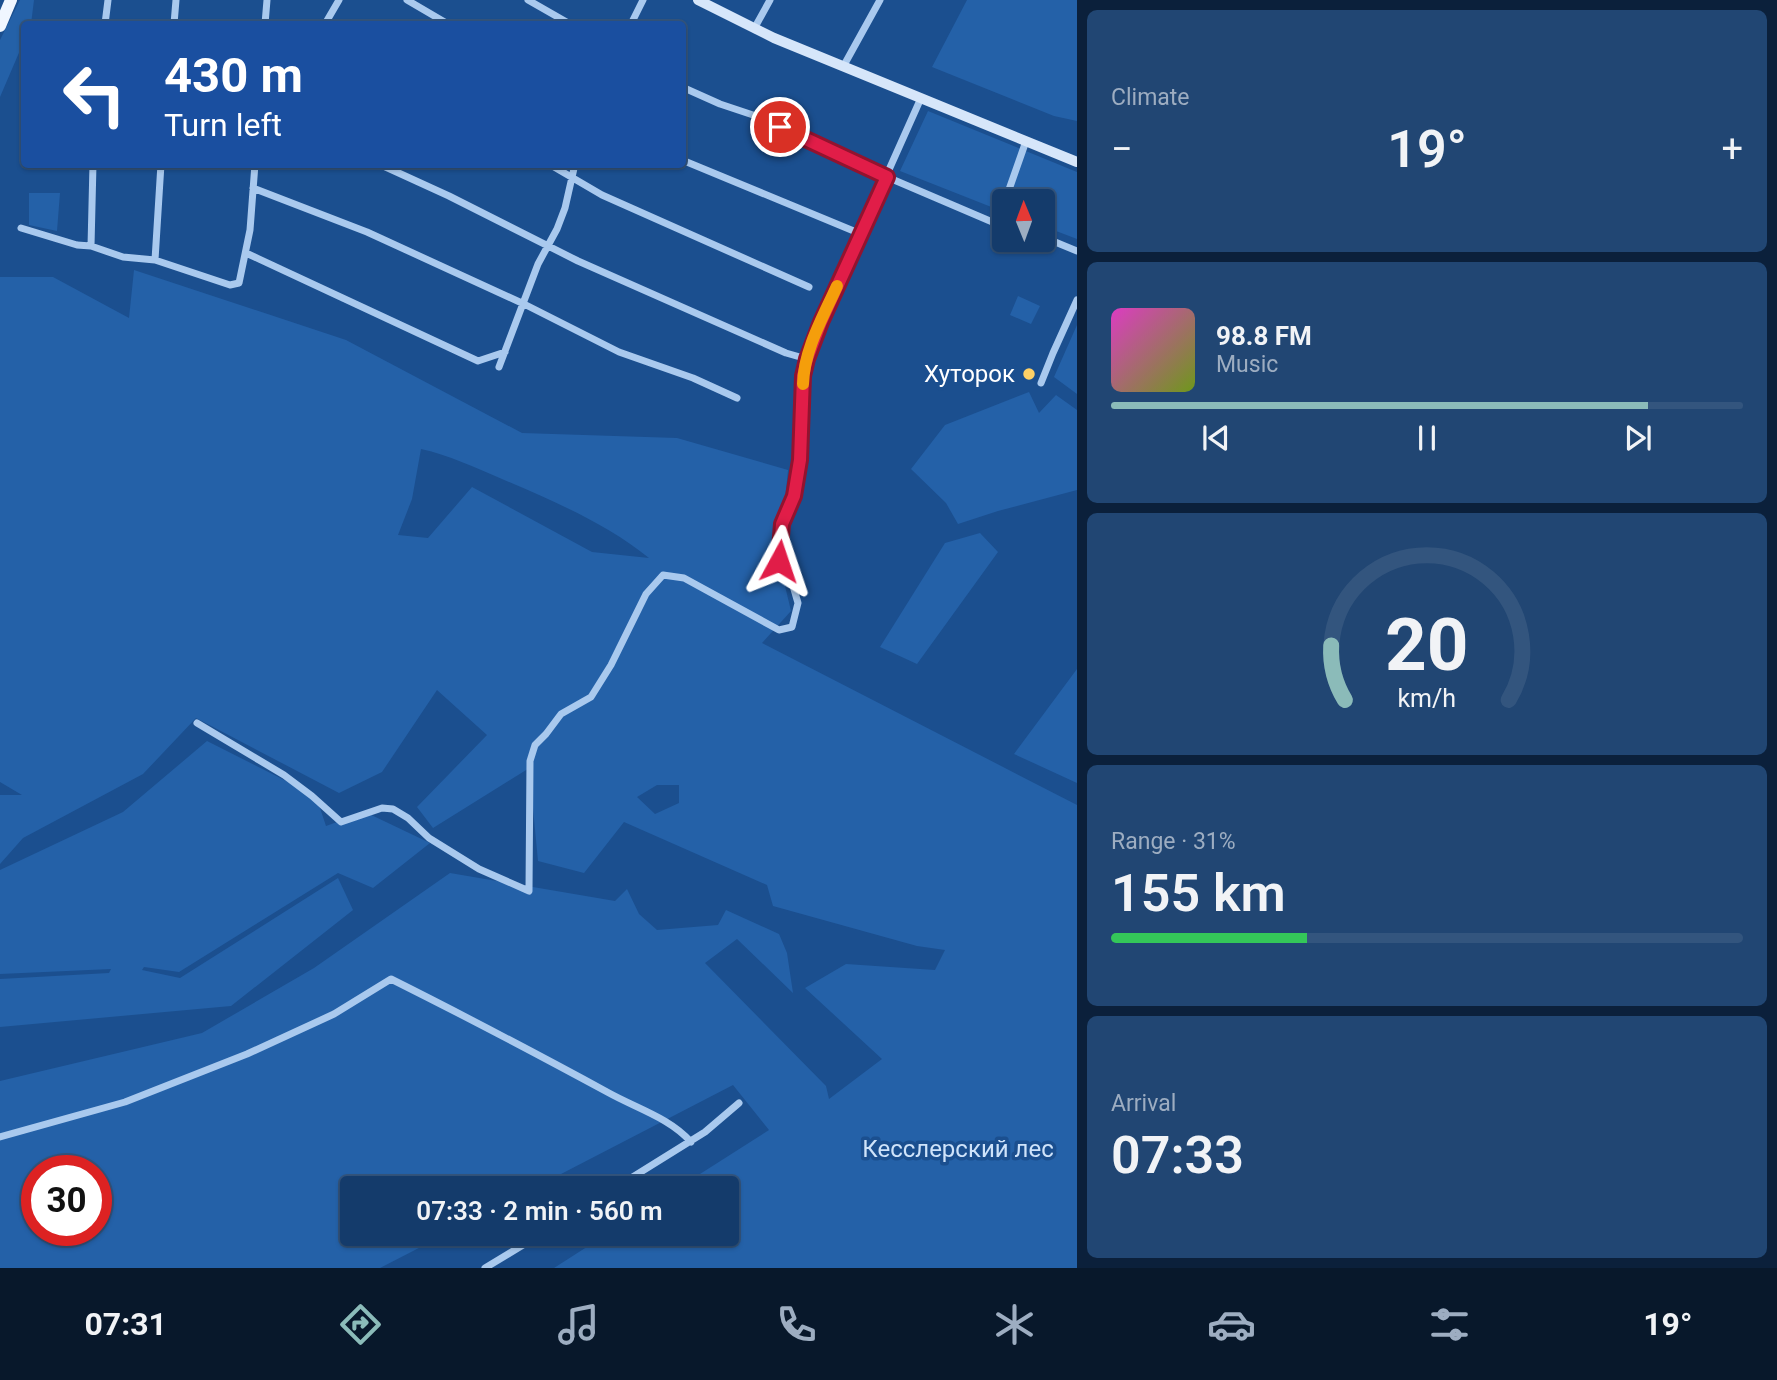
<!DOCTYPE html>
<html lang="en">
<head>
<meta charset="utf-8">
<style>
  body { margin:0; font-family:Roboto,sans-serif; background:#214673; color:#f1f3f6; height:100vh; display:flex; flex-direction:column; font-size:26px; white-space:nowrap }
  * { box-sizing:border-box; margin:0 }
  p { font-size:23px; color:#9dadc1 }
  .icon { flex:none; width:38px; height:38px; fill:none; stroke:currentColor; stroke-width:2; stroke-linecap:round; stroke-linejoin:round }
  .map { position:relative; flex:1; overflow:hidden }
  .sheet { display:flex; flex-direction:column; gap:10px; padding:10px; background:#0b203b; width:700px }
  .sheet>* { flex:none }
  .hud { position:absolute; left:21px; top:21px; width:665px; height:147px; border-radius:7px; box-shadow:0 2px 5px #0004,0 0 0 2px #33557e; background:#1a4fa0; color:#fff; overflow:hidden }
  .needle { width:46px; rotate:359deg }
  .controls { position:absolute; left:992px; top:189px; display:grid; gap:14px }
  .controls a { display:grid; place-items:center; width:63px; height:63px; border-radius:7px; background:#143b6b; box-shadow:0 2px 5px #0004,0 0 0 2px #33557e; font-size:35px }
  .speed { position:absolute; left:21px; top:1155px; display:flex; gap:14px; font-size:35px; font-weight:700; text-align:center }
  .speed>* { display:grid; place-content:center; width:91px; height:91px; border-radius:50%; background:#143b6b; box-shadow:0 2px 5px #0004,0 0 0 2px #33557e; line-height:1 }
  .speed .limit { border:10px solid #d22; background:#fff; color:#111 }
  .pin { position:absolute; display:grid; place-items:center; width:60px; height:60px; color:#fff; margin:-30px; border:4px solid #fff; border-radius:50%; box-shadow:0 2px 7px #0007 }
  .me { position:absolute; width:77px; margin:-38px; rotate:5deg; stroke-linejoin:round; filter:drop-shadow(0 0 5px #0008) }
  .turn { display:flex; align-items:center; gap:24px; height:147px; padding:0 28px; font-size:32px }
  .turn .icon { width:91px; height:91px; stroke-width:2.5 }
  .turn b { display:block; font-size:49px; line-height:60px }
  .big { font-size:52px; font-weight:600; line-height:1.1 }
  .sheet .card { flex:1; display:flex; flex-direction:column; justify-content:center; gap:10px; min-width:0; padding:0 24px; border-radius:10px; background:#214673 }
  .sheet .dial { align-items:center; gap:0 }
  .dial svg { height:182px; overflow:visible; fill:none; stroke:#33557e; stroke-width:7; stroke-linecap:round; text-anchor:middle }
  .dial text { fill:#f1f3f6; stroke:none }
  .song { display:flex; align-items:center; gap:21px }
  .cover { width:84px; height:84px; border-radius:10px; background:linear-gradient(135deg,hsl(310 70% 55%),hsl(80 70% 35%)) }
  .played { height:7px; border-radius:4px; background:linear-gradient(90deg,#8bbbb9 85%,#33557e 85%) }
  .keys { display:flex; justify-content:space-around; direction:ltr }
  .heat { display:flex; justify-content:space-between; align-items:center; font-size:38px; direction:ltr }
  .charge { height:10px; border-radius:5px; background:linear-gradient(90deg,#34c759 31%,#33557e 0) }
  .trip { position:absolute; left:340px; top:1176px; width:399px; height:70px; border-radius:7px; background:#143b6b; box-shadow:0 2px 5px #0004,0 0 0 2px #33557e; font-weight:600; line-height:70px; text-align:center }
  .tab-bar { display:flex; height:112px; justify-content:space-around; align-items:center; background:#08182b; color:#9dadc1 }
  .tab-bar .icon { width:49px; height:49px }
  .tab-bar .selected { color:#8bbbb9 }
  .tab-bar b { font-size:32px; color:#f1f3f6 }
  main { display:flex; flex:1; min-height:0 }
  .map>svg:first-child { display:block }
  .green { fill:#2461a8; fill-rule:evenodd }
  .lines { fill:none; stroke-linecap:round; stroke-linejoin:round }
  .minor { stroke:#a9c9ee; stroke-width:7 }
  .secondary { stroke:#d6e6fa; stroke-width:10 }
  .primary { stroke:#f0f6ff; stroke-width:12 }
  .route-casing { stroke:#92132f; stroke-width:18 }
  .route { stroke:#e11d48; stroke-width:12 }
  .slow { stroke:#f59e0b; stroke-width:12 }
  .poi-dot { fill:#ffd166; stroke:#1b4f8f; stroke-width:2.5 }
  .labels { text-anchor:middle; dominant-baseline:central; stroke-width:7; stroke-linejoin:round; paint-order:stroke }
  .poi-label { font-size:24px; fill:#fff; stroke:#1b4f8f; text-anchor:end }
  .park-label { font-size:24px; fill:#cfe3fa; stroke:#1b4f8f }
</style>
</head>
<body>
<main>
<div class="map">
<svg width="1077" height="1268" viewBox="0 0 1077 1268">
  <rect width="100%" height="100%" fill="#1b4f8f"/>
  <path class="green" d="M 20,0 L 34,0 L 31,24 L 24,24 L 24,41 L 0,97 L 0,40 Z
    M 967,0 L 1077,0 L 1077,121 L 1054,116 L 932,67 Z
    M 928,111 L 1077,172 L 1077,239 L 1043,226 L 1043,201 L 1004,201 L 1004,212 L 900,171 Z
    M 29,193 L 60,193 L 57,231 L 29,225 Z
    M 134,270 L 346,340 L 522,433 L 677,438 L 788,470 L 779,561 L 791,611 L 762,643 L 1077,805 L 1077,1268 L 554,1268 L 607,1234 L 726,1234 L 726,1188 L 678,1188 L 769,1130 L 733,1085 L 534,1188 L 352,1188 L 352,1234 L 446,1234 L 380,1268 L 0,1268 L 0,1081 L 202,1033 L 314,968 L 450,873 L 615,901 L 627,889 L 639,914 L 657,930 L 718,925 L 726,910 L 779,934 L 787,953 L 793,993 L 737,939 L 705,963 L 826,1086 L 829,1099 L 882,1059 L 805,988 L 846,964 L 935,970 L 945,950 L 917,946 L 773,906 L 767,885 L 624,822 L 584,873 L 538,861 L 530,777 L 531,767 L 433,828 L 417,807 L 487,735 L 437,690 L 382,772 L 339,793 L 196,718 L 143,774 L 23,838 L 0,864 L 0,795 L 22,795 L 0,782 L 0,277 L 53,277 L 129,318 ZM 421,449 C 449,455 476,468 502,479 C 553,501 606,523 649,558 L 592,552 L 472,487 L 428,538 L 398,535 L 412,499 ZM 657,785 L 679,785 L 679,803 L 655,814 L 637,797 ZM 37,1171 L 96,1171 L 96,1230 L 37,1230 Z
    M 1018,296 L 1040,306 L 1031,324 L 1010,315 Z
    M 1077,325 L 1077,394 L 1054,377 Z
    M 1029,392 L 1039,413 L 1056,395 L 1077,410 L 1077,490 L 998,511 L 958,524 L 946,503 L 911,469 L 945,425 Z
    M 980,533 L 998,552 L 917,664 L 880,647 L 945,543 Z
    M 1077,669 L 1077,783 L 1014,754 Z
    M 207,741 L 316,796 L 326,826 L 365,812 L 430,843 L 373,888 L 338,873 L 179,972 L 144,967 L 142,970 L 180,978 L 338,878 L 353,910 L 231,1006 L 0,1027 L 0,979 L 109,973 L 111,969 L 0,974 L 0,870 L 123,812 Z"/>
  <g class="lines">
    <path class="minor" d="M 407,0 L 448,24
      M 528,0 L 570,24
      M 105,24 L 108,0
      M 174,24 L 176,0
      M 265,24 L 267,0
      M 325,24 L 339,0
      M 631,24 L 643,0
      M 754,29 L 770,0
      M 843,67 L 880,0
      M 682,87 L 720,104 L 759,117 L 887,177 L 997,224 L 1004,202
      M 682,160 L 861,234
      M 379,164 L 449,196 L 578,261 L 786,353 L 807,359
      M 549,164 L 602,195 L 809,287
      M 253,188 L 367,232 L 524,304 L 619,352 L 693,378 L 737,398
      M 1005,201 L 1026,141
      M 21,228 L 77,245 L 91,246 L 123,257 L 155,260 L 230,285 L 239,283 L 250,230 L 255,164
      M 1043,237 L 1077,251
      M 91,246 L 93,164
      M 246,253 L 478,361 L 505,352
      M 155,260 L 161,164
      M 499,367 L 538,264 L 557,229 L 565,208 L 575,164
      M 1041,383 L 1053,353 L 1077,300
      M 197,723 L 284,775 L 312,796 L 341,822 L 382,808 L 393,809 L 408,818 L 429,838 L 479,869 L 529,891 L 530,761 L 535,745 L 546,734 L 561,714 L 591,697 L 611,665 L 646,594 L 663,575 L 684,578 L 779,630 L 792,627 L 798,603 L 789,572 L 779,561 L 782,524 L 794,497 L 800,460 L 803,376 L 807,359 L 821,322 L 921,98
      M 0,1137 L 125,1102 L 247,1054 L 334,1014 L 391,979 C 465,1016 537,1054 609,1093 C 636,1108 670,1118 691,1142
      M 615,1188 L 705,1132 L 739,1103
      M 485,1268 L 541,1234"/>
    <path class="secondary" d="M 698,0 L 774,38 L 1077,162"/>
    <path class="primary" d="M 0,26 L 11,0"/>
  </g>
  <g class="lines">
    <g class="route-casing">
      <path id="route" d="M 779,561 L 782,524 L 794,496 L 800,460 L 803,376 L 807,359 L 821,322 L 887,177 L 780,127"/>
    </g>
    <use href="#route" class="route"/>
    <path class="slow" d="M 803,384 C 804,350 823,317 837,286"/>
  </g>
  <circle class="poi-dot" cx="1029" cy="374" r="7"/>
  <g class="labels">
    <g class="poi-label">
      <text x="1015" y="374">Хуторок</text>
    </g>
    <g class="park-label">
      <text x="958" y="1149">Кесслерский лес</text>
    </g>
  </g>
</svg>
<div class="controls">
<a><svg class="needle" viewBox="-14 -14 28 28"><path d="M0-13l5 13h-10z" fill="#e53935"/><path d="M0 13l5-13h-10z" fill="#9dadc1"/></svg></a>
</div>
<div class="speed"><div class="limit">30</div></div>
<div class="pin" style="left:780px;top:127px;background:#d93025"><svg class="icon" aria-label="arrive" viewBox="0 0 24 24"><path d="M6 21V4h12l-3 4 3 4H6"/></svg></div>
<svg class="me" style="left:779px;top:561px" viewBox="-20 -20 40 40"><path d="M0-17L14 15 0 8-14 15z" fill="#e11d48" stroke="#fff" stroke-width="4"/></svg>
<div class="trip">07:33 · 2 min · 560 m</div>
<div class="hud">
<div class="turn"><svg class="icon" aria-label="left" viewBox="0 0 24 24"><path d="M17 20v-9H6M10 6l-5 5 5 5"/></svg><div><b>430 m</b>Turn left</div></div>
</div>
</div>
<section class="sheet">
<div class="card"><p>Climate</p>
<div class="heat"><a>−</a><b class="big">19°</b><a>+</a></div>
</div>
<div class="card">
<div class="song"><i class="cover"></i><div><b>98.8 FM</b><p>Music</p></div></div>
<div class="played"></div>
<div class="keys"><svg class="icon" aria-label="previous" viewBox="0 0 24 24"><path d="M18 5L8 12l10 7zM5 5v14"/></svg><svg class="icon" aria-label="pause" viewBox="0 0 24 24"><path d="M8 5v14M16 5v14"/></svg><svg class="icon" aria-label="next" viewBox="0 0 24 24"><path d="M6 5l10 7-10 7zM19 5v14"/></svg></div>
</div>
<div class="card dial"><svg viewBox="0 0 100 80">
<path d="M14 69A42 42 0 1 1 86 69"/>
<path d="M14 69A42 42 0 0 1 8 45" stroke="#8bbbb9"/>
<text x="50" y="56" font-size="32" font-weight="700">20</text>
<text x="50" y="72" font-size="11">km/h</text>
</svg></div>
<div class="card"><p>Range · 31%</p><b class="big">155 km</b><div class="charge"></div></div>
<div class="card"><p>Arrival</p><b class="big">07:33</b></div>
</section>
</main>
<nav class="tab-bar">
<b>07:31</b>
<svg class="icon selected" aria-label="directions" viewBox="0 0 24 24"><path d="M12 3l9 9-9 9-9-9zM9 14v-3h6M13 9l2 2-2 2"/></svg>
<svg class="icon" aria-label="music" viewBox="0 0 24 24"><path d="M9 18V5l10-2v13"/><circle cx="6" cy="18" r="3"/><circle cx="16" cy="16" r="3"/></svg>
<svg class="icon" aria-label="phone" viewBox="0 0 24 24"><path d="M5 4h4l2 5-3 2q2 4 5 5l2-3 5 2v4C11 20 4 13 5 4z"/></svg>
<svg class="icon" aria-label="climate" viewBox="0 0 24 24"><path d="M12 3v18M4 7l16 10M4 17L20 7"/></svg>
<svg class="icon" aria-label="car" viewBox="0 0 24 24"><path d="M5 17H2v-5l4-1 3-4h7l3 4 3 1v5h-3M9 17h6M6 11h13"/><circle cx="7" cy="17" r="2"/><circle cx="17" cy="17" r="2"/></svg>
<svg class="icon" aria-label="filters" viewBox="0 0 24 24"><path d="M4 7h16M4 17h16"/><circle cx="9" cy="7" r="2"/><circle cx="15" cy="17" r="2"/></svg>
<b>19°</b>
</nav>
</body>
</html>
